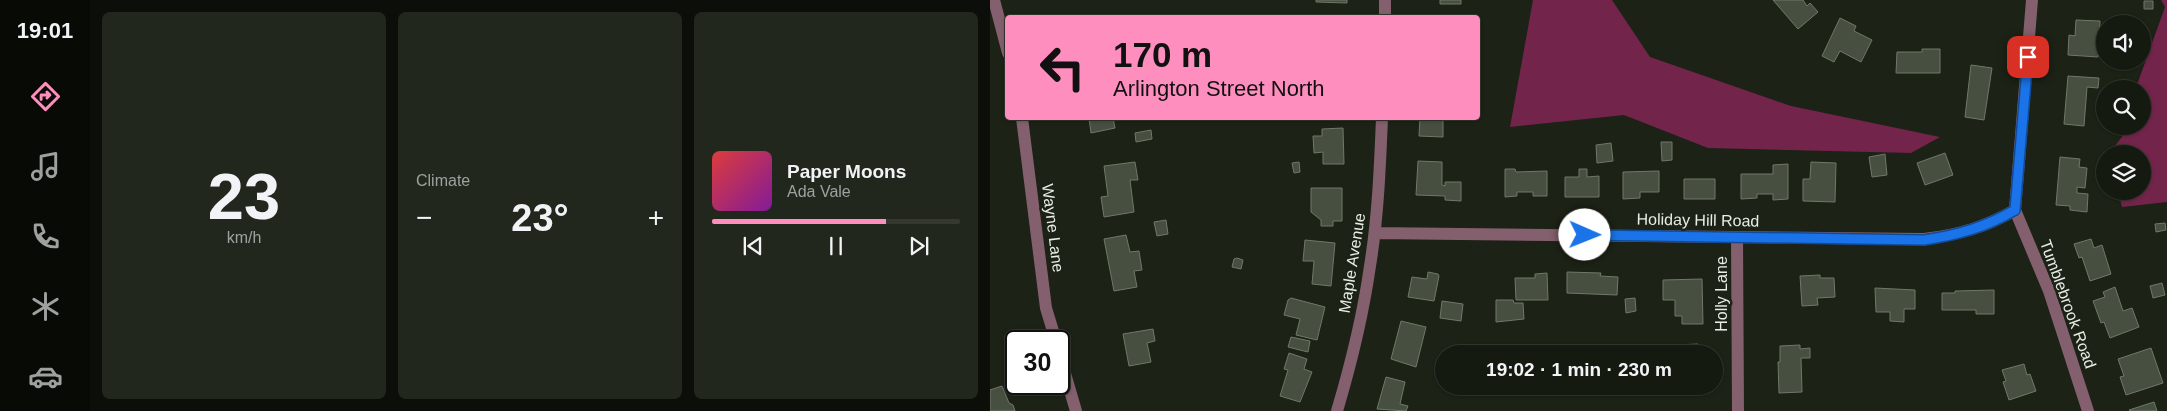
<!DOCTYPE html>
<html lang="en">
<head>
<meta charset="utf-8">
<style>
  body { margin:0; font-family:Helvetica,sans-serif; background:#22271e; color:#f1f3f6; height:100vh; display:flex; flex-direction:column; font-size:19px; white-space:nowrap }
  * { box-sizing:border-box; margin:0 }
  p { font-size:16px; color:#9da19f }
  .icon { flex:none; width:28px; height:28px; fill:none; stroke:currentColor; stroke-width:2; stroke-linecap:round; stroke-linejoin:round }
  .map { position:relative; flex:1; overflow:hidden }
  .sheet { display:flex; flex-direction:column; gap:12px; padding:12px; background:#0c0e09; width:900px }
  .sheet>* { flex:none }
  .banner { position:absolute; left:15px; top:15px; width:475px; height:105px; border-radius:5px; box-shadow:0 1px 4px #0004,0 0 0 1px #343830; background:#fe8ebe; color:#111; overflow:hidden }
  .controls { position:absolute; left:1106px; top:15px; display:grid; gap:10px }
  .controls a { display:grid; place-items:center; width:55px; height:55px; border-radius:50%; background:#151a10; box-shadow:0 1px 4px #0004,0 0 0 1px #343830; font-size:25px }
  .speed { position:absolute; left:15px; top:330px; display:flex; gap:10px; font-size:25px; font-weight:700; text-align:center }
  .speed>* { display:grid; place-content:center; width:65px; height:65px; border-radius:50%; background:#151a10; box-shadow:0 1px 4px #0004,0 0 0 1px #343830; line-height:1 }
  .speed .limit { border:2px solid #111; border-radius:8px; background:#fff; color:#111 }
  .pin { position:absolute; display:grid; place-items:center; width:42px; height:42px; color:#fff; margin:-21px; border-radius:10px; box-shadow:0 2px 8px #0006 }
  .me { position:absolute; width:55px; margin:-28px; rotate:91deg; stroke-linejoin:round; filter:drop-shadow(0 0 4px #0008) }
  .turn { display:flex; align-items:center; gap:18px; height:105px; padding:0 25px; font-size:22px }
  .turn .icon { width:65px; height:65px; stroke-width:2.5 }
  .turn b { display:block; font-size:35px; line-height:42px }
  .big { font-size:38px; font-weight:700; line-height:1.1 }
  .sheet .card { flex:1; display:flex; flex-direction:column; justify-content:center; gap:8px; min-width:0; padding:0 18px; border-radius:8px; background:#22271e }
  .sheet .dial { align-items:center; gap:0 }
  .dial b { font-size:65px; line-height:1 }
  .song { display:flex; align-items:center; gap:15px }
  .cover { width:60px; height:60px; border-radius:8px; background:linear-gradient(135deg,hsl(0 70% 55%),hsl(290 70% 35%)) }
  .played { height:5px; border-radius:2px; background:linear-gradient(90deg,#fe8ebe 70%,#343830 70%) }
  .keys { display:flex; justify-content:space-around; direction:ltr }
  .heat { display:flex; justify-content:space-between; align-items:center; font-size:28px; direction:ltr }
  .sheet .tiles { flex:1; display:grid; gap:12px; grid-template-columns:repeat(3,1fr) }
  .trip { position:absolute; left:445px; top:345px; width:288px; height:50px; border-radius:25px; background:#151a10; box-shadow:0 1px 4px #0004,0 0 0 1px #343830; font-weight:700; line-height:50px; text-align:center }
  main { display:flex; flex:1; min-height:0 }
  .menu { display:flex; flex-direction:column; width:90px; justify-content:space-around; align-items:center; background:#080a06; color:#9da19f }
  .menu .icon { width:35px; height:35px }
  .menu .current { color:#fe8ebe }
  .menu b { font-size:22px; color:#f1f3f6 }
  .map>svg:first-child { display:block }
  .forest { fill:#72244a }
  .building { fill:#474f41; stroke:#707869 }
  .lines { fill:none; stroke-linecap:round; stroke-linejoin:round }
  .minor { stroke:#845f6e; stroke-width:12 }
  .route-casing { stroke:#114b97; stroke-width:12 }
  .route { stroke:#1a73e8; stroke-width:9 }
  .labels { text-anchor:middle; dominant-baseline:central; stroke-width:5; stroke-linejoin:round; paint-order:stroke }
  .street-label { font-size:16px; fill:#e8ede5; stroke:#1c2216 }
</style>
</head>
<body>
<main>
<nav class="menu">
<b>19:01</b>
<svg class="icon current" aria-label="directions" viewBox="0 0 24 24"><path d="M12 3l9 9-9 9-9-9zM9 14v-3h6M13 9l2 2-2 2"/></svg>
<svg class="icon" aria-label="music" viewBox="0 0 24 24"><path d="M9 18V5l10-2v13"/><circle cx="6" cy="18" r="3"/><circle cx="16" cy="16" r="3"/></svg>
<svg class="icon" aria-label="phone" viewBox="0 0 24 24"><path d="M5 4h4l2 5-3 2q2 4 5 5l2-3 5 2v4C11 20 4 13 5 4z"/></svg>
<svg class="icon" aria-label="climate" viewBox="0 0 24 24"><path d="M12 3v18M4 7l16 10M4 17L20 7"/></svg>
<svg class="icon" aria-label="car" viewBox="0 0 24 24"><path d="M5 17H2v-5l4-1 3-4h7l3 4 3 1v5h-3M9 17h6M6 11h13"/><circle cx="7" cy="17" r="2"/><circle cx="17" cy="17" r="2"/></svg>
</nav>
<section class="sheet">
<div class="tiles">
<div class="card dial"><b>23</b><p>km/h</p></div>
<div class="card"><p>Climate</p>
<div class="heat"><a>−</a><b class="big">23°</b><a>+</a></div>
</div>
<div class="card">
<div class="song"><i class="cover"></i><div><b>Paper Moons</b><p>Ada Vale</p></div></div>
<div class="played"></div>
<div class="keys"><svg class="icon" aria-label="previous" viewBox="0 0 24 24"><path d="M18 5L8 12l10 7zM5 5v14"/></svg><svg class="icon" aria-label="pause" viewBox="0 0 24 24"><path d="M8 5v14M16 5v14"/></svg><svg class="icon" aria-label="next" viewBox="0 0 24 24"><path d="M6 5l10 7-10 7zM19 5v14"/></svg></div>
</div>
</div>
</section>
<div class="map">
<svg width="1177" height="411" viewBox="0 0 1177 411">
  <rect width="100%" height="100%" fill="#1c2216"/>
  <path class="forest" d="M 543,0 L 622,0 L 660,57 L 801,106 L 950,137 L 921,153 L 718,148 L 634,115 L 520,127 Z
    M 1171,0 L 1177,0 L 1177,202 L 1132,207 L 1128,191 L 1152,191 L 1152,154 L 1119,154 L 1140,126 L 1152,126 L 1152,89 L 1147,89 L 1148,82 L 1175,7 Z"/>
  <path class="building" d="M 326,0 L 357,0 L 357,3 L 326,2 Z
    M 450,0 L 471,0 L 471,4 L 450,4 Z
    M 783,0 L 813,0 L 817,6 L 820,3 L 828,12 L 808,29 Z
    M 1154,1 L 1163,1 L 1163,9 L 1154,9 Z
    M 850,18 L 866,26 L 864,31 L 882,40 L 871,62 L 850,51 L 844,62 L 832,56 Z
    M 1086,20 L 1110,21 L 1109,43 L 1115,43 L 1115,55 L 1108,55 L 1108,57 L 1078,55 L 1079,35 L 1085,36 Z
    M 932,49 L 950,49 L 950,73 L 906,73 L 907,52 L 932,52 Z
    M 981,65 L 1002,68 L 994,120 L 975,117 Z
    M 1078,76 L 1109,78 L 1108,88 L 1097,87 L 1094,126 L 1074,124 Z
    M 99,118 L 123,118 L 125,128 L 101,133 Z
    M 430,118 L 453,118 L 453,137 L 429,136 Z
    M 353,128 L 354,164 L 333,164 L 333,152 L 324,153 L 323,136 L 332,136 L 332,129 Z
    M 161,130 L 162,139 L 146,142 L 145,133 Z
    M 671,142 L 682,142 L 682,160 L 672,161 Z
    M 621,143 L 623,161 L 607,163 L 606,145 Z
    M 955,153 L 963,175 L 935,185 L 927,163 Z
    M 895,154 L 897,175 L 882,177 L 879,157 Z
    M 1070,157 L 1090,159 L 1089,167 L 1097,168 L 1095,188 L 1087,187 L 1087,193 L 1098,194 L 1097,212 L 1080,210 L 1080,206 L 1066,205 Z
    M 428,161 L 452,162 L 452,185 L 455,186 L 455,182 L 471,182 L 471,201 L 455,200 L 455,196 L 426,195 Z
    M 145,162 L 148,180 L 140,180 L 144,212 L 114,217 L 111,197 L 118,196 L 114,166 Z
    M 309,162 L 310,172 L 304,173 L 302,163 Z
    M 821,162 L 846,163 L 845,202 L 813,201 L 813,179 L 820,179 Z
    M 798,164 L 798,199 L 783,200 L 783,194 L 767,194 L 767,198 L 751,199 L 751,174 L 783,174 L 783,165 Z
    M 515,169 L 525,169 L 526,172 L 557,171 L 557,196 L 543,196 L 543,192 L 527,192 L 527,196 L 515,197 Z
    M 589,169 L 597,169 L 597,177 L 609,176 L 609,197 L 575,197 L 575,177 L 589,177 Z
    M 669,171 L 669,192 L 650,192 L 650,198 L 633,199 L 633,172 Z
    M 694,179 L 725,179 L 725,199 L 694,199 Z
    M 321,188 L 352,188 L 352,221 L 343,221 L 343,226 L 331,226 L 331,220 L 321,212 Z
    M 176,220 L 178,234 L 167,236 L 164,222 Z
    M 1175,223 L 1176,230 L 1166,232 L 1165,224 Z
    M 136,235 L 140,252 L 149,251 L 152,270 L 144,271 L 147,287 L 124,291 L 114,239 Z
    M 1101,239 L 1104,248 L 1112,245 L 1121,274 L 1100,281 L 1092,257 L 1089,258 L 1084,244 Z
    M 315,240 L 345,243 L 341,286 L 322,284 L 324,261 L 313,261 Z
    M 247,258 L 253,260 L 251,269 L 242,267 L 244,259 Z
    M 438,272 L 448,274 L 449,276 L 444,301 L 418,297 L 422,277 L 437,279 Z
    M 577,272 L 611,273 L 610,276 L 628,277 L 627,295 L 577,293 Z
    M 557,273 L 558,300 L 526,300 L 525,278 L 545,278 L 545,274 Z
    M 830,275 L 830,278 L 844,278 L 845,297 L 827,298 L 828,305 L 812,306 L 810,276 Z
    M 712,279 L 713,324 L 692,324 L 692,316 L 685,316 L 685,300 L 673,300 L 673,280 Z
    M 1172,283 L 1175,295 L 1163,298 L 1160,286 Z
    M 1125,287 L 1133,311 L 1142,308 L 1149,327 L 1120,338 L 1114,322 L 1111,323 L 1103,301 L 1115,297 L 1113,292 Z
    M 885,288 L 925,290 L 925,309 L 914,309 L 914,322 L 900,321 L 900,312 L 886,312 Z
    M 1004,290 L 1004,314 L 986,314 L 986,310 L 952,310 L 952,293 L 965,293 L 965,291 Z
    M 301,298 L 335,307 L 327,340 L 306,335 L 310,319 L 294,315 L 298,300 Z
    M 645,298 L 646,311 L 636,313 L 635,299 Z
    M 506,300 L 523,300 L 524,303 L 533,303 L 534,319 L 506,322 Z
    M 452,301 L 473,304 L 471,321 L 450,318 Z
    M 411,321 L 436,327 L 426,367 L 401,359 Z
    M 163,329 L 165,341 L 157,343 L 161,362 L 139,366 L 133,334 Z
    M 301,337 L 320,341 L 318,352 L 298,347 Z
    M 708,344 L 709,354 L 687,354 L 687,345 Z
    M 810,345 L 810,349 L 820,348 L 820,358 L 811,358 L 812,392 L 789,393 L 788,362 L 790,362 L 790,346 Z
    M 1161,348 L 1173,383 L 1136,395 L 1130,377 L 1134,376 L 1128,359 Z
    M 299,353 L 317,359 L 314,369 L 322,372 L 310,402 L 290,396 L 298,370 L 294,369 Z
    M 1034,364 L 1037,375 L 1040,374 L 1046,391 L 1019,400 L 1013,382 L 1016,381 L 1012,370 Z
    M 396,377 L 415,382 L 410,404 L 418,406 L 416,411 L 387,409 Z
    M 12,386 L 19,403 L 23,405 L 25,411 L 0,411 L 0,390 Z
    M 1164,402 L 1167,411 L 1140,411 L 1139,410 Z"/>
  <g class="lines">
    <path class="minor" d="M 4,0 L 18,53
      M 1042,0 L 1025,210 L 1059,291 L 1098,411
      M 395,18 L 395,0
      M 32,118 L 56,308 L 66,341
      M 385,233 L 934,239 C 968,235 996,227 1025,210
      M 747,237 L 748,411
      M 69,353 L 86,411
      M 347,411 C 361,364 373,315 380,266 C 388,217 390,167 392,118"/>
  </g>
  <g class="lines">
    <g class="route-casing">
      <path id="route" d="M 595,235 L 934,240 C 968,235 996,227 1025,210 L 1038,57"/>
    </g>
    <use href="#route" class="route"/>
  </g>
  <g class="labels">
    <g class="street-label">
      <text transform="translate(708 220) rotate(1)">Holiday Hill Road</text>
      <text transform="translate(63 228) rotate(83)">Wayne Lane</text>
      <text transform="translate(362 263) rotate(-81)">Maple Avenue</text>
      <text transform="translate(731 294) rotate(-90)">Holly Lane</text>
      <text transform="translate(1078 304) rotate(70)">Tumblebrook Road</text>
    </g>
  </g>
</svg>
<div class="controls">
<a><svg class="icon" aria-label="sound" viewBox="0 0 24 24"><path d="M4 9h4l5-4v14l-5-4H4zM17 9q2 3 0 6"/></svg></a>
<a><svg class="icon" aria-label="search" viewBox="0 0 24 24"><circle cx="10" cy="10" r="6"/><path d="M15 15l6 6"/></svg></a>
<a><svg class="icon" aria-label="layers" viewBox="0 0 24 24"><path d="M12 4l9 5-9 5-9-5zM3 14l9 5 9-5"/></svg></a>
</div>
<div class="speed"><div class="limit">30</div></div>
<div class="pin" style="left:1038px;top:57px;background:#d93025"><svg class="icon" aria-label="arrive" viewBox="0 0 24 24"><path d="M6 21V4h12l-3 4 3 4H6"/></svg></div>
<svg class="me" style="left:595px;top:235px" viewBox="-20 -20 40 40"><circle r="19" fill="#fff"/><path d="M0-13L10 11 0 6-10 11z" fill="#1a73e8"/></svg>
<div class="trip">19:02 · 1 min · 230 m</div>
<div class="banner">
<div class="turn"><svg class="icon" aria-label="left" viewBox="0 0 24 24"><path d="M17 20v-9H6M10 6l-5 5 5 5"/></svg><div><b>170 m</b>Arlington Street North</div></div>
</div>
</div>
</main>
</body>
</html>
